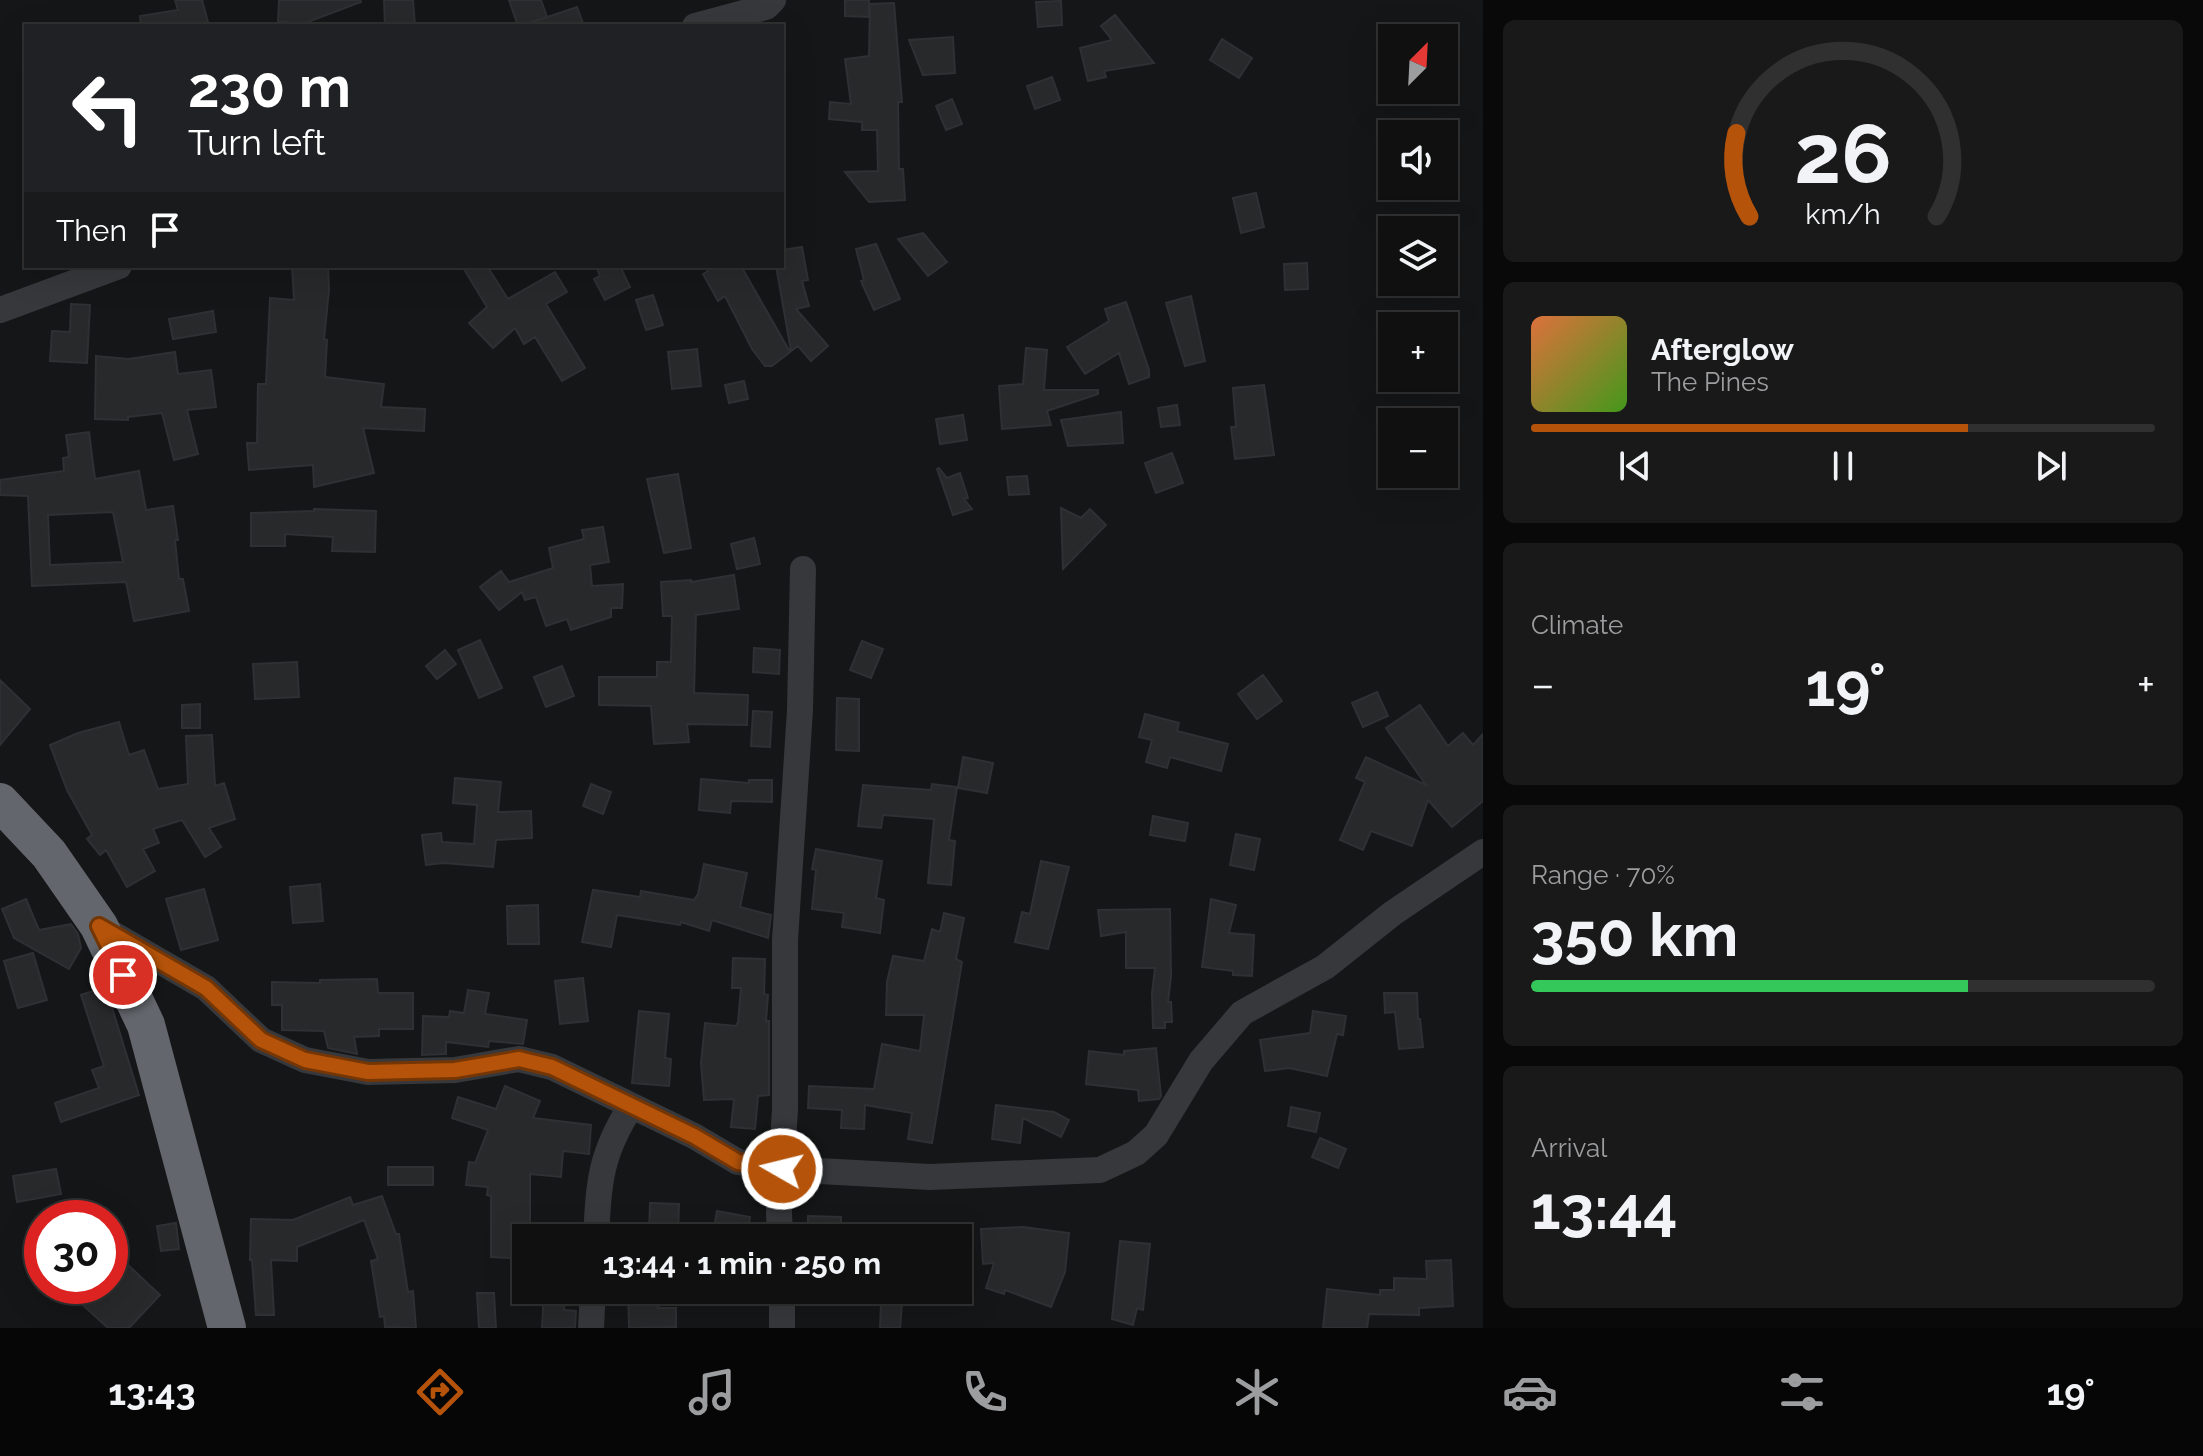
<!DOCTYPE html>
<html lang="en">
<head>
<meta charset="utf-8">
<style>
  body { margin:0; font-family:Raleway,sans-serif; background:#19191a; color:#f1f3f6; height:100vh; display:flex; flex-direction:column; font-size:30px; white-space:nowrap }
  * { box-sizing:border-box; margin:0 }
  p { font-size:26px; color:#9c9d9f }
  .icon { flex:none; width:44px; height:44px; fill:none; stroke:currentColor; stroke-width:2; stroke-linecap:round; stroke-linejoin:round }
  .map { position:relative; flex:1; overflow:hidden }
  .sheet { display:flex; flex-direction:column; gap:20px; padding:20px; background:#090909; width:720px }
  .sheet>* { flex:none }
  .hud { position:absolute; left:24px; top:24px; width:760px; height:244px; border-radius:0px; box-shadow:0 8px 32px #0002,0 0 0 2px #303031; background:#202124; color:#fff; overflow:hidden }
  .needle { width:52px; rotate:24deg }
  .tools { position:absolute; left:1378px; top:24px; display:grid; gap:16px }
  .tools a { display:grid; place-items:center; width:80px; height:80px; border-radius:0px; background:#101011; box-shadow:0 8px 32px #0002,0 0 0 2px #303031; font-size:40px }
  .speed { position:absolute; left:24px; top:1200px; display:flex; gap:16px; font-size:40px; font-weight:700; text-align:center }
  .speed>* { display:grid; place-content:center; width:104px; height:104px; border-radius:50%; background:#101011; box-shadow:0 8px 32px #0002,0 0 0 2px #303031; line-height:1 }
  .speed .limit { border:12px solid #d22; background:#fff; color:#111 }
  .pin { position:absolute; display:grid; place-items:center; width:68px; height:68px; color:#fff; margin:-34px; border:4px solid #fff; border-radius:50%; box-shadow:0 2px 8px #0007 }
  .me { position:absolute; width:88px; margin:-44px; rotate:278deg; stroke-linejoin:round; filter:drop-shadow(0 0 6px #0008) }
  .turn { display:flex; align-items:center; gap:28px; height:168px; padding:0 32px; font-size:36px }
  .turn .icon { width:104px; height:104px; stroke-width:2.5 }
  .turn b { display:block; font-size:56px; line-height:68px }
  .then { display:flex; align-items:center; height:76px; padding:0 32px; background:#0003; gap:16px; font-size:30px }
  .big { font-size:60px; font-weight:700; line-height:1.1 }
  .sheet .tile { flex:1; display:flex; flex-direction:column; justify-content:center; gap:12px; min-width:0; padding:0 28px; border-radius:12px; background:#19191a }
  .sheet .dial { align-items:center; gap:0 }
  .dial svg { height:208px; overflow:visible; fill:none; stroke:#303031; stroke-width:7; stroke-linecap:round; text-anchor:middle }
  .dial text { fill:#f1f3f6; stroke:none }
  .song { display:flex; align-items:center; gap:24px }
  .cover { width:96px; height:96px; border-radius:12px; background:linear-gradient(135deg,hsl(20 70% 55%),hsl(100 70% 35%)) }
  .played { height:8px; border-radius:4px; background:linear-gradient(90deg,#b45309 70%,#303031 70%) }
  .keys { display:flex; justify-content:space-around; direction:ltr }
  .heat { display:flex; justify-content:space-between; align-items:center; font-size:44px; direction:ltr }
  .charge { height:12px; border-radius:6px; background:linear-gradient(90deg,#34c759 70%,#303031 0) }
  .trip { position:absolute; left:512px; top:1224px; width:460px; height:80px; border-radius:0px; background:#101011; box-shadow:0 8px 32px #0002,0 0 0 2px #303031; font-weight:700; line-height:80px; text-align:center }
  .tab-bar { display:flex; height:128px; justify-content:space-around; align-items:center; background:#060607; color:#9c9d9f }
  .tab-bar .icon { width:56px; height:56px }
  .tab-bar .selected { color:#b45309 }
  .tab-bar b { font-size:36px; color:#f1f3f6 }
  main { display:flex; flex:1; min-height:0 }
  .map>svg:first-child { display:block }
  .building { fill:#28292b; stroke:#2f3033; stroke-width:2; fill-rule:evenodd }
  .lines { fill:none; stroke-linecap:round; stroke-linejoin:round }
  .minor { stroke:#36383c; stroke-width:26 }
  .highway { stroke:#63676d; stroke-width:38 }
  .route-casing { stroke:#753606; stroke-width:20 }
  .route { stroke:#b45309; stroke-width:14 }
</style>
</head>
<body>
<main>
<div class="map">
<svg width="1483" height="1328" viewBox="0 0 1483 1328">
  <rect width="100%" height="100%" fill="#151617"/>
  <path class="building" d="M 175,0 L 202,0 L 209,26 L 141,26 L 140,16 L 178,10 Z
    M 279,0 L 360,0 L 361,2 L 297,26 L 287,26 L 286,22 L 278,22 Z
    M 384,0 L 413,0 L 415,26 L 385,26 Z
    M 509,0 L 541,0 L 547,17 L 518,26 Z
    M 845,0 L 869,0 L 869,17 L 845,16 Z
    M 1061,1 L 1062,25 L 1038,27 L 1036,2 Z
    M 894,3 L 902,102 L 898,102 L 899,169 L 903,169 L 905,200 L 869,202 L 845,172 L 878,171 L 877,130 L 862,130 L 862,122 L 829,119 L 830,102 L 851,104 L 845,59 L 869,56 L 870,4 Z
    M 577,7 L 584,26 L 531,26 L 530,23 Z
    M 1115,15 L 1154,63 L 1104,71 L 1106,77 L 1088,81 L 1080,48 L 1112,40 L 1101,26 Z
    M 953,37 L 955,73 L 923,75 L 909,40 Z
    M 1222,39 L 1252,58 L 1239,78 L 1210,60 Z
    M 1052,77 L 1060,100 L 1035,109 L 1027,86 Z
    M 952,99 L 962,124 L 946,130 L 936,106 Z
    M 1256,193 L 1264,227 L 1241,233 L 1233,198 Z
    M 923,233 L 947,262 L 928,276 L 898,239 Z
    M 876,244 L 900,299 L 874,310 L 861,281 L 864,280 L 856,249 Z
    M 802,247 L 808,280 L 802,281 L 809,306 L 796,309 L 828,346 L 811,361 L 798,346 L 791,351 L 776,266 L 782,266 L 782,250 Z
    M 1307,263 L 1308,289 L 1285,290 L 1284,264 Z
    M 292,266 L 328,266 L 329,290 L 324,339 L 327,340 L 325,377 L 384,384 L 381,407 L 425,409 L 424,431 L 363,428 L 374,473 L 314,487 L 313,465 L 249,470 L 247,443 L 257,443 L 258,384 L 266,384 L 270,298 L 294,300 Z
    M 462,266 L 487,266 L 508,299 L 555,272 L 567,292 L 546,304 L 585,368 L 562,381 L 535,337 L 524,344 L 515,328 L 493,348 L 469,323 L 487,307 Z
    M 596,266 L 620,266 L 630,287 L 605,300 L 594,279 L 600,276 Z
    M 705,266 L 741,266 L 790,352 L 772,366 L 765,366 L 752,349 L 725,296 L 718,301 L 703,274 L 708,271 Z
    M 653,295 L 663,325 L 646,330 L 636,300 Z
    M 1191,296 L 1205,361 L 1185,366 L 1166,303 Z
    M 1126,302 L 1149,370 L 1149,377 L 1129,384 L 1119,353 L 1085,374 L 1067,347 L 1109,321 L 1105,309 Z
    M 71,304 L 90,305 L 87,363 L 50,361 L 52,331 L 70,332 Z
    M 213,311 L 216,332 L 173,339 L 169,319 Z
    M 1026,348 L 1047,350 L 1044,390 L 1098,390 L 1098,394 L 1047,411 L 1051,425 L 1002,429 L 999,386 L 1023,384 Z
    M 697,349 L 701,386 L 672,389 L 668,352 Z
    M 175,352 L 178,374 L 211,370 L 216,407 L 187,410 L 198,454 L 174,460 L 162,413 L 128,417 L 128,420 L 95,419 L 96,356 L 129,359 Z
    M 744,381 L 748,399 L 729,403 L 725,385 Z
    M 1264,385 L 1274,455 L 1235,459 L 1231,427 L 1236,427 L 1233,388 Z
    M 1177,405 L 1180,425 L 1161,427 L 1158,408 Z
    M 1121,412 L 1123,443 L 1068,446 L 1061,420 Z
    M 963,415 L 967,440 L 940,444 L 936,419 Z
    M 89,432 L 95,479 L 139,471 L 146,510 L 173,506 L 178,540 L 175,540 L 179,579 L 183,579 L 189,611 L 134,621 L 126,582 L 32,586 L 28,496 L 0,495 L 0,480 L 64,471 L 63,458 L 69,457 L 66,435 ZM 113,512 L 123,562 L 50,565 L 48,515 Z
    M 1172,453 L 1183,483 L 1156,493 L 1145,463 Z
    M 939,468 L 947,478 L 960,473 L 968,498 L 964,499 L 972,509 L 953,515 L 937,469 Z
    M 678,474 L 691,548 L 664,553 L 647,479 Z
    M 1027,476 L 1029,494 L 1009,495 L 1007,477 Z
    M 1061,508 L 1081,518 L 1090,509 L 1106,525 L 1063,569 Z
    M 314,509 L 376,511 L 375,552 L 332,551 L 333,537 L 285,534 L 285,546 L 251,546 L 251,513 L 314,511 Z
    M 603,527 L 609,562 L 590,565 L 592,586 L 623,584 L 622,608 L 611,608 L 611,617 L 571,630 L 567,619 L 546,626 L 536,597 L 525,600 L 522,592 L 499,610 L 480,587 L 501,571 L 509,582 L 553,568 L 549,548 L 584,539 L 582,530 Z
    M 754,538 L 760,564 L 737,569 L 731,544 Z
    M 734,575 L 739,609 L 696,615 L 694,693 L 748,695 L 747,725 L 687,724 L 689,742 L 654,744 L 651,706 L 599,705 L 599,677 L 657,677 L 657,662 L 671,662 L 672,616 L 663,616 L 661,582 L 691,580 L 691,582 Z
    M 480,640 L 502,688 L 479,698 L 458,650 Z
    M 862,641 L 883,649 L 871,678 L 850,670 Z
    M 754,648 L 780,650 L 779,674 L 753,672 Z
    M 445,650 L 456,664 L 437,679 L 426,666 Z
    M 297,662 L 299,697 L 255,699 L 253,664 Z
    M 562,666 L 574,696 L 546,707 L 534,677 Z
    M 1263,675 L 1282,701 L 1257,719 L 1238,694 Z
    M 0,680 L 30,709 L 0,745 Z
    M 1377,692 L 1388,716 L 1363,727 L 1352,703 Z
    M 837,698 L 859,699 L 859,751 L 836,750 Z
    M 200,704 L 200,728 L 182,728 L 182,705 Z
    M 1420,705 L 1448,746 L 1463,733 L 1473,745 L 1483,734 L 1483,801 L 1452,827 L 1428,800 L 1412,846 L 1371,831 L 1363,850 L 1340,840 L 1365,782 L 1356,778 L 1366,757 L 1426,785 L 1386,728 Z
    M 753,711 L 772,712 L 770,747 L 751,746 Z
    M 1145,714 L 1179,723 L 1177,731 L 1228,744 L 1221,771 L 1170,757 L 1167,768 L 1146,762 L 1152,740 L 1139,737 Z
    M 119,722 L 129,755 L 144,750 L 158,789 L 188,784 L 186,736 L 212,735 L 215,786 L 224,783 L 235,819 L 209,828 L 221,847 L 205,857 L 182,820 L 153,829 L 159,843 L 143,849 L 155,871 L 127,887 L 106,850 L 100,855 L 87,839 L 92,835 L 67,790 L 50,745 L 78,733 Z
    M 963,757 L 993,763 L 987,793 L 958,788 Z
    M 455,778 L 501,782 L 498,812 L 531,811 L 532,838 L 496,840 L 493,867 L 444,863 L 426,865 L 422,835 L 441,833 L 442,842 L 474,844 L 477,805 L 453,803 Z
    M 701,779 L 749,783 L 749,780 L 772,780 L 772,802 L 731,801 L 730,813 L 699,810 Z
    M 591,784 L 611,792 L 603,814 L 583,806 Z
    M 932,784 L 957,787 L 949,840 L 955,841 L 951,885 L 928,883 L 934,819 L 883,815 L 881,828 L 858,826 L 863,785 L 931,790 Z
    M 1153,816 L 1188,823 L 1185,841 L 1150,835 Z
    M 1236,834 L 1260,839 L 1254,870 L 1230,865 Z
    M 816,849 L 882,861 L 876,898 L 884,900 L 880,933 L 842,927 L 844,913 L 812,909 L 816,870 L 812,869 Z
    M 1041,861 L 1069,867 L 1048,949 L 1015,942 L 1022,912 L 1030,914 Z
    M 704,864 L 747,873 L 740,907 L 771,915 L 768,938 L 712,920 L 709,931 L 681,922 L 680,925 L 617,915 L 611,947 L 582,942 L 593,890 L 640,897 L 641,891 L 694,900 L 698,894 Z
    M 320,884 L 323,921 L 293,923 L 290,887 Z
    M 204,889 L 218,940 L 181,950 L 166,899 Z
    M 26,899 L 39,930 L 71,924 L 78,934 L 81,948 L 69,969 L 14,938 L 2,909 Z
    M 1211,899 L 1236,905 L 1229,933 L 1254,935 L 1252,976 L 1233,975 L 1233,971 L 1202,967 Z
    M 538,905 L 539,944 L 508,944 L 507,906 Z
    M 1170,909 L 1171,976 L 1168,1002 L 1171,1002 L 1172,1022 L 1165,1022 L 1165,1028 L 1153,1028 L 1152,993 L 1155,968 L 1126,968 L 1126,932 L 1101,936 L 1098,910 Z
    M 944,913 L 964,918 L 956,959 L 962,962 L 932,1143 L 908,1139 L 912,1113 L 865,1105 L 864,1129 L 841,1128 L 842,1110 L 808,1108 L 809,1086 L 874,1089 L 882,1044 L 920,1051 L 924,1015 L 886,1015 L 887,982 L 893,956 L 924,961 L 932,929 L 940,932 Z
    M 33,953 L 47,1000 L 18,1008 L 4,961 Z
    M 733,958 L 765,959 L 764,994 L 768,995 L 766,1021 L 769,1021 L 769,1095 L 758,1096 L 755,1129 L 731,1127 L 734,1099 L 704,1100 L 701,1063 L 705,1023 L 736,1026 L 738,1022 L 741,988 L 732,988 Z
    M 583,978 L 588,1021 L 560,1024 L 555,981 Z
    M 377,979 L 378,993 L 413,993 L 413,1029 L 379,1029 L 379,1036 L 354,1037 L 357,1054 L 328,1048 L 324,1031 L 282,1030 L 282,1005 L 272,1005 L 272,982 L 320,983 L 320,980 Z
    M 99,989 L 105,989 L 109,998 L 139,1095 L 61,1122 L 55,1103 L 99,1088 L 92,1070 L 104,1066 L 81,995 Z
    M 468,990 L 489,993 L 485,1014 L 527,1020 L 523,1044 L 489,1041 L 488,1047 L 446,1042 L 446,1054 L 422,1055 L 423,1016 L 449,1017 L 450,1011 L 464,1013 Z
    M 1384,993 L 1417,993 L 1418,1019 L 1420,1019 L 1423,1047 L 1399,1049 L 1395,1012 L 1385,1013 Z
    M 639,1011 L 669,1014 L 665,1058 L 671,1059 L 669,1086 L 632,1083 Z
    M 1313,1011 L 1346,1016 L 1343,1035 L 1337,1034 L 1327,1076 L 1289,1068 L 1265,1071 L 1260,1040 L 1310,1033 Z
    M 1156,1048 L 1161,1096 L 1159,1099 L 1139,1101 L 1138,1090 L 1086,1084 L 1089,1051 L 1124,1055 L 1124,1051 Z
    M 505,1086 L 540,1101 L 533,1118 L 591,1125 L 589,1154 L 563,1151 L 561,1177 L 530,1174 L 530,1235 L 526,1235 L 526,1259 L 491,1257 L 491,1196 L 487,1195 L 488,1187 L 466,1185 L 469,1162 L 475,1163 L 488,1130 L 452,1118 L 458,1097 L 496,1109 Z
    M 996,1105 L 1054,1112 L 1069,1120 L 1061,1137 L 1023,1118 L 1020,1143 L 992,1139 Z
    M 1291,1107 L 1320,1113 L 1316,1132 L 1288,1126 Z
    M 1320,1138 L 1346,1149 L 1338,1168 L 1312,1157 Z
    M 388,1167 L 433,1167 L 433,1185 L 388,1185 Z
    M 56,1169 L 61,1194 L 17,1202 L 13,1176 Z
    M 382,1196 L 396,1234 L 399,1234 L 408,1292 L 413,1291 L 416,1328 L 385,1327 L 384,1316 L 380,1317 L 371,1261 L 378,1259 L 364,1220 L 297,1247 L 297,1261 L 271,1260 L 274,1315 L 256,1315 L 252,1260 L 250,1260 L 251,1219 L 293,1220 L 350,1197 L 353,1205 Z
    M 650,1203 L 679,1204 L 678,1234 L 649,1233 Z
    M 717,1211 L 750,1217 L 747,1238 L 712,1238 Z
    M 808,1216 L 841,1217 L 841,1238 L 808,1238 Z
    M 176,1223 L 179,1249 L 161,1251 L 157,1226 Z
    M 1023,1227 L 1069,1233 L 1065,1272 L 1051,1307 L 1005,1290 L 1004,1294 L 986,1288 L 994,1263 L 983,1264 L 981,1229 Z
    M 1120,1241 L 1150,1244 L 1143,1310 L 1137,1308 L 1133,1325 L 1112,1319 Z
    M 110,1248 L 160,1295 L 129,1328 L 108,1328 L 62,1286 L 110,1286 Z
    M 1451,1260 L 1453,1306 L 1419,1308 L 1419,1315 L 1369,1314 L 1367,1328 L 1323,1328 L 1327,1289 L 1380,1295 L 1380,1290 L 1394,1290 L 1394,1278 L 1427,1279 L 1426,1261 Z
    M 544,1290 L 565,1290 L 564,1310 L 576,1311 L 575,1328 L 542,1328 Z
    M 628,1290 L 662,1290 L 658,1308 L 676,1308 L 676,1327 L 629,1328 Z
    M 477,1293 L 494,1293 L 496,1328 L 479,1328 Z
    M 881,1302 L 902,1304 L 900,1328 L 880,1328 Z"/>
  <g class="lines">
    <path class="minor" d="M 695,26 L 766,7 L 773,0
      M 0,310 L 119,266
      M 99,926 L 206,988 L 261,1040 L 305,1060 L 368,1072 L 455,1070 L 519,1059 L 552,1067 L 694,1136 L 738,1162 L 782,1169 L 930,1177 L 1100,1170 L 1136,1153 L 1156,1135 L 1201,1061 L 1242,1013 L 1325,967 L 1393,913 L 1483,852
      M 596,1238 C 599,1181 600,1155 631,1106
      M 780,1238 L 779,1212 L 785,1109 L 785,940 L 800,710 L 803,569
      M 782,1290 L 782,1328
      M 591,1328 L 593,1290"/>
    <path class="highway" d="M 0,802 L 49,854 L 99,926 L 146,1025 L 227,1328"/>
  </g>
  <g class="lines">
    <g class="route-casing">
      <path id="route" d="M 123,975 L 99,926 L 206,988 L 261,1040 L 305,1060 L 368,1072 L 455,1070 L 519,1059 L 552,1067 L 694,1136 L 738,1162 L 782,1169"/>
    </g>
    <use href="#route" class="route"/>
  </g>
</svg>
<div class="tools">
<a><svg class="needle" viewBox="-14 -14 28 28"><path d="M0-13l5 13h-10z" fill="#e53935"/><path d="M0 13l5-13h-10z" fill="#9c9d9f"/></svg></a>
<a><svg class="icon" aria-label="sound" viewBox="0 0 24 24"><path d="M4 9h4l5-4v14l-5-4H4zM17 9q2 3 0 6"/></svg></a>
<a><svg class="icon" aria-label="layers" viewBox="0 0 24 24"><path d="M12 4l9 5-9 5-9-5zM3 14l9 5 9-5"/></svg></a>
<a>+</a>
<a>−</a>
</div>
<div class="speed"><div class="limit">30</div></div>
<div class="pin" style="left:123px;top:975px;background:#d93025"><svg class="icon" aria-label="arrive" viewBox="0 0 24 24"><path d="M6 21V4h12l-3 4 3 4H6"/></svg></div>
<svg class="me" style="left:782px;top:1169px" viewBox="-20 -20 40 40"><circle r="17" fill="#b45309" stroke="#fff" stroke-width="3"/><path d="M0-11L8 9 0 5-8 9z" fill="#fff"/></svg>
<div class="trip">13:44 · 1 min · 250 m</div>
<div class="hud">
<div class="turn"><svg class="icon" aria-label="left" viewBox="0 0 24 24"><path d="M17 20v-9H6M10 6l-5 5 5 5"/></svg><div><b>230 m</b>Turn left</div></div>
<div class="then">Then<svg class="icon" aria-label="arrive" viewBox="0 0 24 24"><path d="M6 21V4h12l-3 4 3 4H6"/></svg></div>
</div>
</div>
<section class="sheet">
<div class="tile dial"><svg viewBox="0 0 100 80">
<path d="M14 69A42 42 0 1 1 86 69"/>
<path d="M14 69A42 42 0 0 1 9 37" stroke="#b45309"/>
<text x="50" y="56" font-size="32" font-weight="700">26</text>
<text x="50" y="72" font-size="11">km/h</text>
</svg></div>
<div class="tile">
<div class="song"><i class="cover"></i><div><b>Afterglow</b><p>The Pines</p></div></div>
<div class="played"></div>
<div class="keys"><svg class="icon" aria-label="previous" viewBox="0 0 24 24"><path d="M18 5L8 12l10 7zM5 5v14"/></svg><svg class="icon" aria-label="pause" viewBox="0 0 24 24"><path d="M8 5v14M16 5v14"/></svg><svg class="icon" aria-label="next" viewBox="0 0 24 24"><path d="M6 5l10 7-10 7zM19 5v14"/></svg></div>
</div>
<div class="tile"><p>Climate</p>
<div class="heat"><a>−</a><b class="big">19°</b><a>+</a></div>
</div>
<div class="tile"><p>Range · 70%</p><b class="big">350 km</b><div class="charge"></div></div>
<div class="tile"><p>Arrival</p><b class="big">13:44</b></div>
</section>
</main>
<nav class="tab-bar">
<b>13:43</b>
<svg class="icon selected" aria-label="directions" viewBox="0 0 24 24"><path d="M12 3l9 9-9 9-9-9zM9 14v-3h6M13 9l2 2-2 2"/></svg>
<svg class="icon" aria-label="music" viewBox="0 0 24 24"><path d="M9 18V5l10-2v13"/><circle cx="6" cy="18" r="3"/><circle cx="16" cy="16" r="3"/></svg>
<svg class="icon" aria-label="phone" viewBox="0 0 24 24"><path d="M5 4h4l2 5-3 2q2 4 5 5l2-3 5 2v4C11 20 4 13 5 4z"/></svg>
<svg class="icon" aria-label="climate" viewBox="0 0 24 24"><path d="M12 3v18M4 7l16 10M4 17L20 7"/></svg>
<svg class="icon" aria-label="car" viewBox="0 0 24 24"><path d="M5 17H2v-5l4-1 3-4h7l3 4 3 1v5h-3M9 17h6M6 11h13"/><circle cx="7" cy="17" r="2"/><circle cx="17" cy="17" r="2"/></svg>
<svg class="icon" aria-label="filters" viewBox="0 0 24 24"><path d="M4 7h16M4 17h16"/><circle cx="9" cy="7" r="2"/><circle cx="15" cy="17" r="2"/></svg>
<b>19°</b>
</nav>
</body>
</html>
